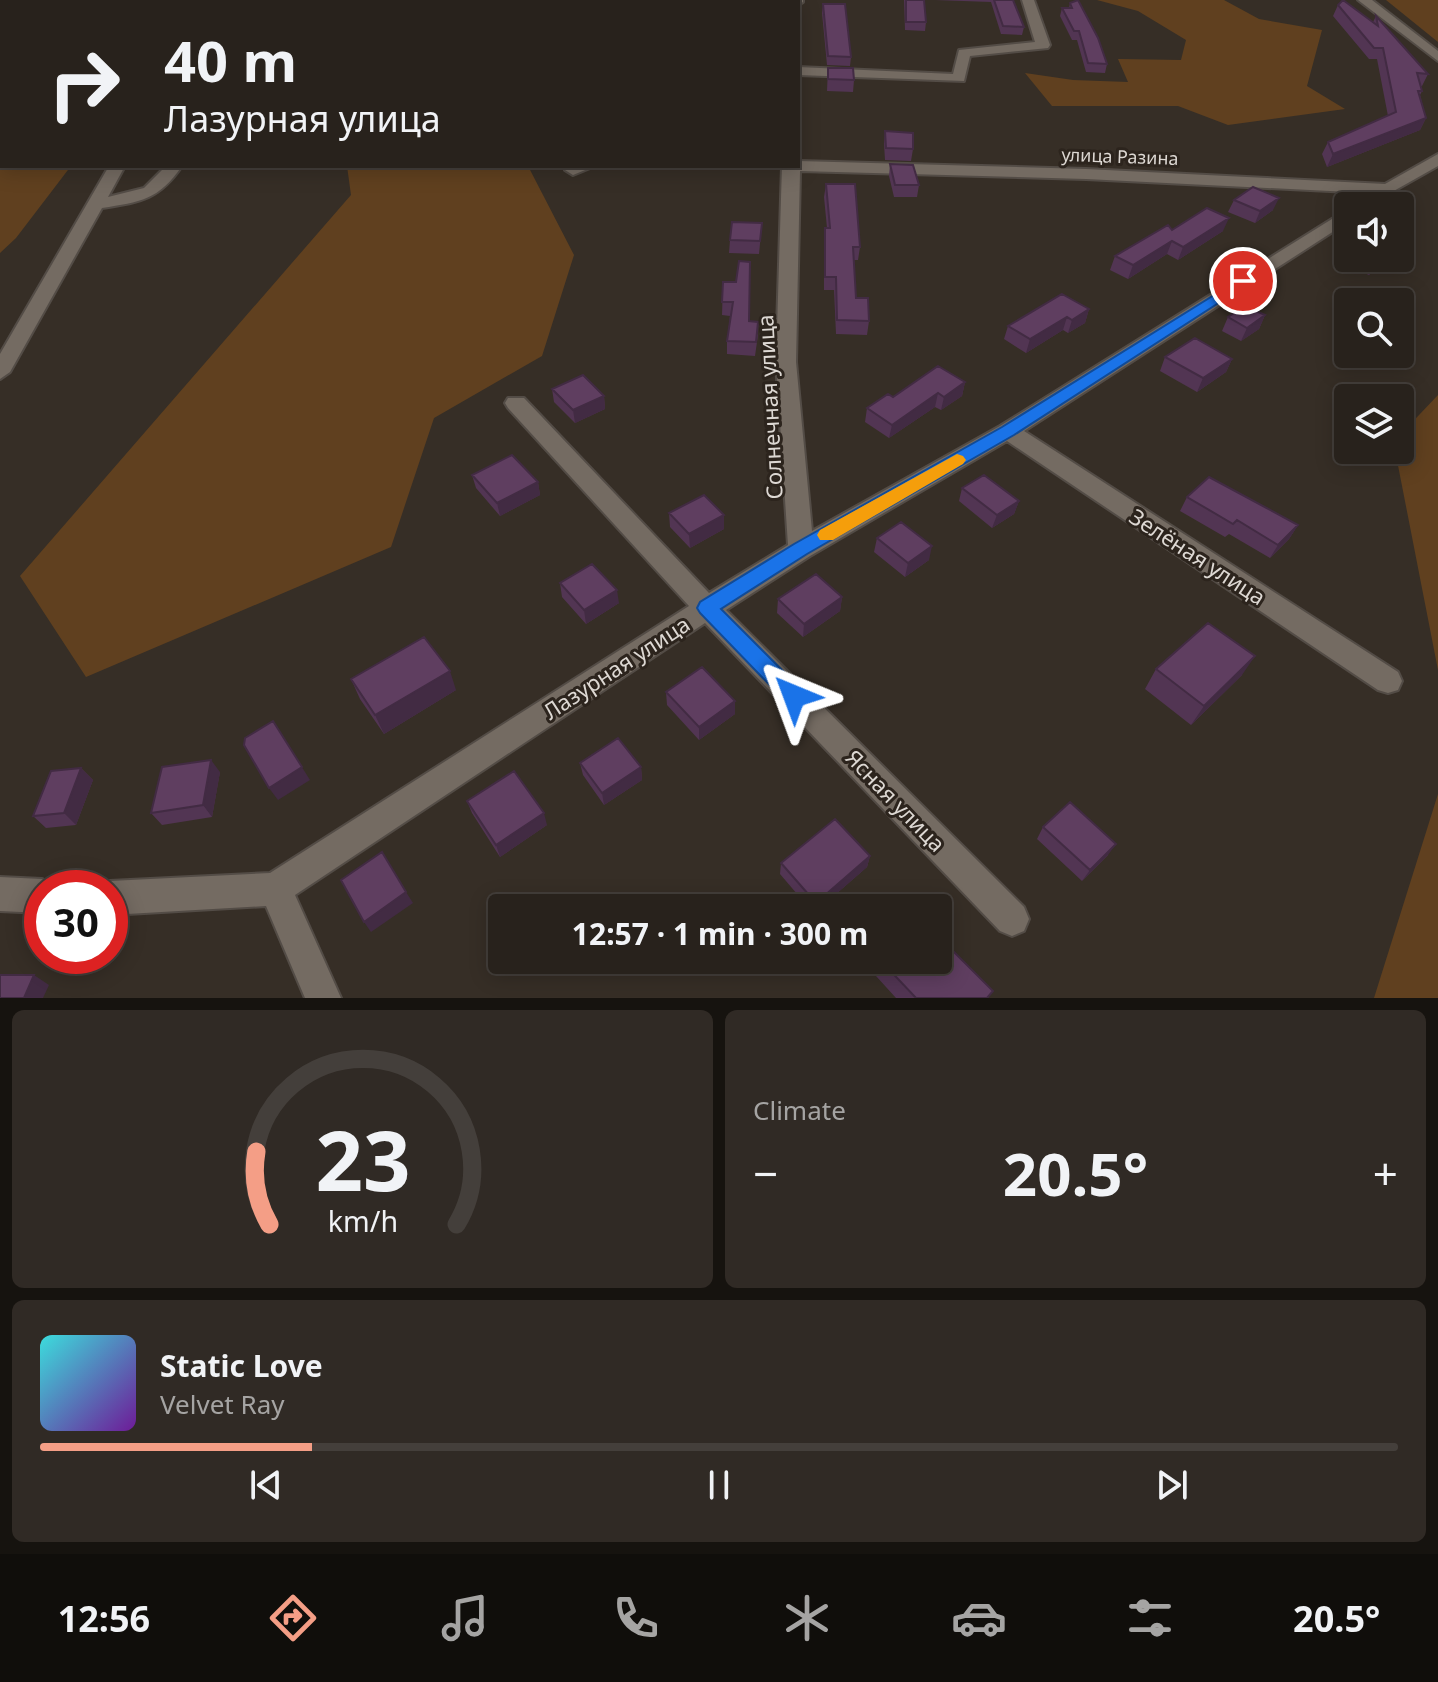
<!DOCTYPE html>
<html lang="en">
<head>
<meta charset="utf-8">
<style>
  body { margin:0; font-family:"Noto Sans",sans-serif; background:#302a25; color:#f1f3f6; height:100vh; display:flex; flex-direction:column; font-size:30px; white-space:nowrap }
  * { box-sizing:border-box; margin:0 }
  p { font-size:26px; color:#a5a4a3 }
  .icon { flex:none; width:44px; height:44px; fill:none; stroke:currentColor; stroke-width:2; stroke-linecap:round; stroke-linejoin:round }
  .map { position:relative; height:998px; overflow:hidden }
  .panel { display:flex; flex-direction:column; gap:12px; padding:12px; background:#16130f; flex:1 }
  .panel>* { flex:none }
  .banner { position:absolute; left:0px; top:0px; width:800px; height:168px; box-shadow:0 4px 20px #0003,0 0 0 2px #443f3b; background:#28221c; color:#f1f3f6; overflow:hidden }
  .buttons { position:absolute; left:1334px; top:192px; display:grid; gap:16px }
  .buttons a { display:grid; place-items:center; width:80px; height:80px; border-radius:8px; background:#28221c; box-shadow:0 4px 20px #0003,0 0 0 2px #443f3b; font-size:40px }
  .speed { position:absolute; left:24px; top:870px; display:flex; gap:16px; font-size:40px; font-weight:700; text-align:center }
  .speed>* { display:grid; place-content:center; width:104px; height:104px; border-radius:50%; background:#28221c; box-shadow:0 4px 20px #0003,0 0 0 2px #443f3b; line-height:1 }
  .speed .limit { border:12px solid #d22; background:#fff; color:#111 }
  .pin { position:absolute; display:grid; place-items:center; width:68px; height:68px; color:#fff; margin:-34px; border:4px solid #fff; border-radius:50%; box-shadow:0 2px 8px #0007 }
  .me { position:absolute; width:88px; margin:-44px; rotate:316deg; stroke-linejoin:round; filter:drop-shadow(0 0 6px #0008) }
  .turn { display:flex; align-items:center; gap:28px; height:168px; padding:0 32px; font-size:36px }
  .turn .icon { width:104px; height:104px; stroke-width:2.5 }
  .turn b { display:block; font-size:56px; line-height:68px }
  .big { font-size:60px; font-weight:700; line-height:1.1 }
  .panel .widget { flex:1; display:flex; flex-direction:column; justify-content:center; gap:12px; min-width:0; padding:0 28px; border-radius:12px; background:#302a25 }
  .panel .dial { align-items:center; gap:0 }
  .dial svg { height:208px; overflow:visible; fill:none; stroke:#443f3b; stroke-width:7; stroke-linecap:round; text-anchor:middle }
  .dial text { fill:#f1f3f6; stroke:none }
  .song { display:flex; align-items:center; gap:24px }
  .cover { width:96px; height:96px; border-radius:12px; background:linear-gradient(135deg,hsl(180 70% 55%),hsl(280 70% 35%)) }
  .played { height:8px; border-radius:4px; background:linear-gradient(90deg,#f49e86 20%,#443f3b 20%) }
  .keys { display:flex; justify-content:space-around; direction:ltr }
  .heat { display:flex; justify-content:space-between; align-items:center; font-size:44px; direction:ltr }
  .panel .tiles { flex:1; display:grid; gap:12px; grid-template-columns:1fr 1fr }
  .widget:last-child { grid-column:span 2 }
  .trip { position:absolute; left:488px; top:894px; width:464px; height:80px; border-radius:8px; background:#28221c; box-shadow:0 4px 20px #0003,0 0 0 2px #443f3b; font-weight:700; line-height:80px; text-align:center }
  .tab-bar { display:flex; height:128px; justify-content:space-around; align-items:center; background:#100e0b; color:#a5a4a3 }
  .tab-bar .icon { width:56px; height:56px }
  .tab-bar .current { color:#f49e86 }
  .tab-bar b { font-size:36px; color:#f1f3f6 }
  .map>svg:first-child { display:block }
  .green { fill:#60401f }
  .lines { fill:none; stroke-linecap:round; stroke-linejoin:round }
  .minor-casing { stroke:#534c46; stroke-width:4 }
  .minor { fill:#746b62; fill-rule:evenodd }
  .wall { fill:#523553 }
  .shaded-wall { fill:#422b43 }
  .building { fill:#5f3e60; stroke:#422b43; stroke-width:2 }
  .route { fill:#1a73e8; stroke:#114b97; stroke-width:2 }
  .slow { fill:#f59e0b }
  .labels { text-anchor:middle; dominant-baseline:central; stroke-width:6; stroke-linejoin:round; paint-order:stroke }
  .far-street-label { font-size:18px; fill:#ddd8d3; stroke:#2c241d }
  .street-label { font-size:22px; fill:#ddd8d3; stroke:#2c241d }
</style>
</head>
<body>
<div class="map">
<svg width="1438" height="998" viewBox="0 0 1438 998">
  <rect width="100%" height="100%" fill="#362e26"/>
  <path class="green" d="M 0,0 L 159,0 L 2,2 L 2,166 L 71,166 L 16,238 L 0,253 Z
    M 1097,0 L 1224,0 L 1259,19 L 1322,30 L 1307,86 L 1345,109 L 1228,125 L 1178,106 L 1052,106 L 1025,73 L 1073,80 L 1128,82 L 1118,59 L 1181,60 L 1186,40 L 1138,11 Z
    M 1386,0 L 1438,0 L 1438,42 Z
    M 347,166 L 528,166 L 574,255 L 542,356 L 434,418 L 391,547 L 86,677 L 20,576 L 351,195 Z
    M 1438,395 L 1438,670 L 1395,450 L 1400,450 L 1400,435 Z
    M 1438,794 L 1438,998 L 1374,998 Z"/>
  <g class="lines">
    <g class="minor-casing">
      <path id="minor" d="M 791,0 L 803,0 L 803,2 L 798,5 L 798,2 Z
        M 1022,0 L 1034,0 L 1050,45 L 1048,48 L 970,56 L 964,81 L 798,75 L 798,67 L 953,74 L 959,50 L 1035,42 Z
        M 1358,0 L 1372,0 L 1438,51 L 1438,61 Z
        M 1438,154 L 1438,166 L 1376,201 L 1370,200 L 1370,193 L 1086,179 L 800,171 L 796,362 L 812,531 L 1000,426 L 1348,209 L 1348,222 L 1024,431 L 1398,672 L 1402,681 L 1398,690 L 1388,693 L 1378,690 L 1007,441 L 810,556 L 726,610 L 1024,907 L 1029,919 L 1024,931 L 1012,936 L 1000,931 L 705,623 L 295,895 L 341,998 L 305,998 L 266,906 L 110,915 L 110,888 L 97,888 L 110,881 L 270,873 L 689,606 L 508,408 L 505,403 L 508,398 L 524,398 L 709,593 L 788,545 L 776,362 L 782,166 L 798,166 L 798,161 L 1086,169 L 1385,184 Z
        M 109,166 L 125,166 L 108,197 L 144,188 L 166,166 L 182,166 C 159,200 140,202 102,208 L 10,372 L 0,379 L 0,354 Z
        M 595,166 L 573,175 L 565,170 L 569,166 Z
        M 0,877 L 42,879 L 55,888 L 42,888 L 42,913 L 0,911 Z"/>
    </g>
    <use href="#minor" class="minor"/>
  </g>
  <path class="wall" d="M 904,0 L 924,0 L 926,22 L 925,31 L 905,30 Z
    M 935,0 L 1013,0 L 1024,27 L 1022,35 L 1001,34 L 991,2 Z
    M 1070,3 L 1107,64 L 1105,73 L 1086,72 L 1077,40 L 1072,40 L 1060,16 L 1062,8 L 1069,8 Z
    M 823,4 L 851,57 L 850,66 L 827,65 L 822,13 Z
    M 1338,5 L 1373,22 L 1376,16 L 1428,74 L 1422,86 L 1420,86 L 1422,91 L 1420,95 L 1426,118 L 1420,130 L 1327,167 L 1322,154 L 1328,142 L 1388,116 L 1377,59 L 1369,59 L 1333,16 Z
    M 828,68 L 854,80 L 853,92 L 827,91 Z
    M 885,131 L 913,149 L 911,161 L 885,160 L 884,144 Z
    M 890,164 L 919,185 L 917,197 L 894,197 L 889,176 Z
    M 826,184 L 860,247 L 858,260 L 854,260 L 856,298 L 869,321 L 867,335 L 836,334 L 834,290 L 824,290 L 824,241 L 825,228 L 827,228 L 824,197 Z
    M 1234,200 L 1273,210 L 1255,223 L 1228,212 Z
    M 762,223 L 759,254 L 729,253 L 730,240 Z
    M 1172,230 L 1223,231 L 1178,260 L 1167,254 L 1128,279 L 1110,270 L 1115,256 Z
    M 1347,250 L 1348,250 L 1348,258 L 1389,258 L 1369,275 L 1340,263 Z
    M 723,282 L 758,335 L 755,356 L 727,354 L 727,341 L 730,316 L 722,315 Z
    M 1089,309 L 1085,323 L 1068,333 L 1063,330 L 1026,353 L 1004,339 L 1008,326 Z
    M 1265,315 L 1259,329 L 1241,341 L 1222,331 L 1228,317 Z
    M 1165,357 L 1232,359 L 1226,372 L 1197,392 L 1160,371 Z
    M 965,382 L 962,396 L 941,410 L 935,407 L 889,438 L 865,422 L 867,408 L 893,397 Z
    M 552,389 L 604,396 L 605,409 L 575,423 L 554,402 Z
    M 472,475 L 538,482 L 540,495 L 500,516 L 476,488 Z
    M 962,488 L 1019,501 L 1014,514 L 992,528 L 959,501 Z
    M 1187,497 L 1298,525 L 1289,539 L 1270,558 L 1229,534 L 1225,537 L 1180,511 Z
    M 669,513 L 724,515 L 724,529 L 690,548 L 670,527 Z
    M 877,538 L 929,560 L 905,577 L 874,552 Z
    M 560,583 L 619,603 L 586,624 L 562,597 Z
    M 842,597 L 840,611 L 803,637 L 777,613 L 778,599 Z
    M 1156,669 L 1242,675 L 1191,725 L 1145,689 Z
    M 351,679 L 456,690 L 384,734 L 360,699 Z
    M 666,692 L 735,701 L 735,714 L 699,740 L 667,705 Z
    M 580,763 L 641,767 L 642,780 L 604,805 L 583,775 Z
    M 81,768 L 93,780 L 76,825 L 46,828 L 33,816 Z
    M 220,772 L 212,817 L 162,825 L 151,813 Z
    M 467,801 L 547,825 L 500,857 L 472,813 Z
    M 1043,827 L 1108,855 L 1082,881 L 1037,839 Z
    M 870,856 L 867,867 L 820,908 L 809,908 L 780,874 L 781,863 Z
    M 881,961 L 989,998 L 896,998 L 876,976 Z"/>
  <path class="shaded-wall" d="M 1426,118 L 1420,130 L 1327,167 L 1333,154 Z
    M 1279,198 L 1273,210 L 1255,223 L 1260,211 Z
    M 1229,218 L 1223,231 L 1178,260 L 1183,247 Z
    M 1414,229 L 1407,242 L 1400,248 L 1400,242 Z
    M 1172,241 L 1167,254 L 1128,279 L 1133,265 Z
    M 1381,258 L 1389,258 L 1369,275 L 1377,262 Z
    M 1089,309 L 1085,323 L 1068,333 L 1072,320 Z
    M 1265,315 L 1259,329 L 1241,341 L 1247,328 Z
    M 1067,317 L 1063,330 L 1026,353 L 1030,339 Z
    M 1232,359 L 1226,372 L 1197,392 L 1203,378 Z
    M 965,382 L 962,396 L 941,410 L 944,397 Z
    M 938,393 L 935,407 L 889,438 L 892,425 Z
    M 604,396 L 605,409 L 575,423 L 573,410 Z
    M 538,482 L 540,495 L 500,516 L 497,503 Z
    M 1019,501 L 1014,514 L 992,528 L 997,515 Z
    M 724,515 L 724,529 L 690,548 L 689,534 Z
    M 1298,525 L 1289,539 L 1270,558 L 1278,545 Z
    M 932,546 L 929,560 L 905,577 L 908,563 Z
    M 617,590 L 619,603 L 586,624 L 584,610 Z
    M 842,597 L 840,611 L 803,637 L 804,624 Z
    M 1255,656 L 1242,675 L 1191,725 L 1204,706 Z
    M 450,671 L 456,690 L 384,734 L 375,715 Z
    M 735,701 L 735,714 L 699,740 L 699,727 Z
    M 273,721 L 310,780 L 278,800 L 269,788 Z
    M 211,760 L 220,772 L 212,817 L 203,805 Z
    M 641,767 L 642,780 L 604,805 L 602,793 Z
    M 81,768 L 93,780 L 76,825 L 64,813 Z
    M 544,813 L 547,825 L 500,857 L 496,845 Z
    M 1116,844 L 1108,855 L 1082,881 L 1090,870 Z
    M 870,856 L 867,867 L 820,908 L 815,908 L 816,903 Z
    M 406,892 L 413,903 L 371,932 L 364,922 Z
    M 34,975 L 49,985 L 43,998 L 24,998 Z"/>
  <path class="building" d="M 343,0 L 363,0 L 362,1 L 342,2 Z
    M 906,0 L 924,0 L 926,22 L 906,22 Z
    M 994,0 L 1013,0 L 1024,27 L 1003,26 Z
    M 1078,0 L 1098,38 L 1107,64 L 1088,63 L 1079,31 L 1074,31 L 1062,8 L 1072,8 L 1070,3 Z
    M 1343,0 L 1378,26 L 1376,16 L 1428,74 L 1417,73 L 1422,91 L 1418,91 L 1426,118 L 1333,154 L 1328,142 L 1396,112 L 1383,48 L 1374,48 L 1338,5 Z
    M 823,4 L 845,4 L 851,57 L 828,56 Z
    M 828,68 L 853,68 L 854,80 L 828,79 Z
    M 885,131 L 913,133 L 913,149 L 886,148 Z
    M 890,164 L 913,165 L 919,185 L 895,185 Z
    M 826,184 L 855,184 L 860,247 L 853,247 L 856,298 L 868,298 L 869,321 L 837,320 L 836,277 L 825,277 L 825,228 L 830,228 Z
    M 1253,187 L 1279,198 L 1260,211 L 1234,200 Z
    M 1207,208 L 1229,218 L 1183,247 L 1172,241 L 1133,265 L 1115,256 L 1168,225 L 1172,230 Z
    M 732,222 L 762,223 L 760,241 L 730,240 Z
    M 1400,223 L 1414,229 L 1400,242 Z
    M 1366,258 L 1381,258 L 1377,262 Z
    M 739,261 L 750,262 L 749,321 L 758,322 L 756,342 L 727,341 L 733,302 L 722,302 L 723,282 L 736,282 Z
    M 1062,294 L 1089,309 L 1072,320 L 1067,317 L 1030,339 L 1008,326 Z
    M 1245,306 L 1265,315 L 1247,328 L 1228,317 Z
    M 1195,338 L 1232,359 L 1203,378 L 1165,357 Z
    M 938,366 L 965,382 L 944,397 L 938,393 L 892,425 L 867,408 L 888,394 L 893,397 Z
    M 583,375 L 604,396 L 573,410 L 552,389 Z
    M 512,455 L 538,482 L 497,503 L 472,475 Z
    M 984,475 L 1019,501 L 997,515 L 962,488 Z
    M 1209,477 L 1298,525 L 1278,545 L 1237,520 L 1233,524 L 1187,497 Z
    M 704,495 L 724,515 L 689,534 L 669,513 Z
    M 901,522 L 932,546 L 908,563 L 877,538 Z
    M 592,564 L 617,590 L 584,610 L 560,583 Z
    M 816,574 L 842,597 L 804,624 L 778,599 Z
    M 1208,623 L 1255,656 L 1204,706 L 1156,669 Z
    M 424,637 L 450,671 L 375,715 L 351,679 Z
    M 702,667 L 735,701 L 699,727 L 666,692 Z
    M 273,721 L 302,767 L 269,788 L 244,745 L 245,738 Z
    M 618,738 L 641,767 L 602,793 L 580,763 Z
    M 211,760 L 203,805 L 151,813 L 162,767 Z
    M 81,768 L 64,813 L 33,816 L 51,771 Z
    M 514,771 L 544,813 L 496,845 L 467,801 Z
    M 1070,802 L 1116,844 L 1090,870 L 1043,827 Z
    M 835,819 L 870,856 L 816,903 L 781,863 Z
    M 382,852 L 406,892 L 364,922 L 341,880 Z
    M 938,936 L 993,991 L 987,998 L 916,998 L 881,961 L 938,960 Z
    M 0,975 L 34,975 L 24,998 L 0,998 Z"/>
  <path class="route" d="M 1243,277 L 1248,278 L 1248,284 L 1014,435 L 807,554 L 721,609 L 802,690 L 805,696 L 802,703 L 794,706 L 787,703 L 700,613 L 697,608 L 700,602 L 794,544 L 1002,427 Z"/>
  <path class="slow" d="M 957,454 L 963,456 L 966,460 L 963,464 L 833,540 L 820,540 L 817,535 L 820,530 Z"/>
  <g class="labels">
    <g class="far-street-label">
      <text transform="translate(1120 156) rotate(2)">улица Разина</text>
    </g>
    <g class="street-label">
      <text transform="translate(769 407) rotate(-93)">Солнечная улица</text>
      <text transform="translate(1198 556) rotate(33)">Зелёная улица</text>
      <text transform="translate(616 667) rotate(-33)">Лазурная улица</text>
      <text transform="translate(896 800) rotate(46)">Ясная улица</text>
    </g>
  </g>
</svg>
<div class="buttons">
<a><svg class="icon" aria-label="sound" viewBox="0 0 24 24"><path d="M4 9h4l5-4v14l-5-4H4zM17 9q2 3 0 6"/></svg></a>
<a><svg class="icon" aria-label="search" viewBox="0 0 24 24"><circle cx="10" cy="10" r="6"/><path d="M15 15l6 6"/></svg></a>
<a><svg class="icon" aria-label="layers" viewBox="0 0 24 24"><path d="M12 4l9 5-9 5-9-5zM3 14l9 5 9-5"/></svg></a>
</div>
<div class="speed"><div class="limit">30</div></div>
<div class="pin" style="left:1243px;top:281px;background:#d93025"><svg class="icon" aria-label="arrive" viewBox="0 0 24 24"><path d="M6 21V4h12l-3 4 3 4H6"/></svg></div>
<svg class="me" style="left:794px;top:696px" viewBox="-20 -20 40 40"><path d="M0-17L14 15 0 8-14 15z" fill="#1a73e8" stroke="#fff" stroke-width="4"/></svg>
<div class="trip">12:57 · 1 min · 300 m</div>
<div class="banner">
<div class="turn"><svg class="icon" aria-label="right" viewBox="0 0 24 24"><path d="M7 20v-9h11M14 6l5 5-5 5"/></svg><div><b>40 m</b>Лазурная улица</div></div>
</div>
</div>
<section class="panel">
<div class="tiles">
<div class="widget dial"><svg viewBox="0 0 100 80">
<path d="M14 69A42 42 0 1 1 86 69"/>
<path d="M14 69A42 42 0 0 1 9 41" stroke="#f49e86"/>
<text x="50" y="56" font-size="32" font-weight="700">23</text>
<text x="50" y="72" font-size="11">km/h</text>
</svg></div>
<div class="widget"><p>Climate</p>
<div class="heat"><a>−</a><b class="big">20.5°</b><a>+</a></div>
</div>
<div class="widget">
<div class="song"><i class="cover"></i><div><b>Static Love</b><p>Velvet Ray</p></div></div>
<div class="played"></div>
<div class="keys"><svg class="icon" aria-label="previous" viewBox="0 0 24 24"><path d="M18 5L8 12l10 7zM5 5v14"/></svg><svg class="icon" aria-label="pause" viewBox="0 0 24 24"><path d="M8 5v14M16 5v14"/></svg><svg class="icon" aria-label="next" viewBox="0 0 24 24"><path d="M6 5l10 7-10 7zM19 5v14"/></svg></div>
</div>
</div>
</section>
<nav class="tab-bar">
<b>12:56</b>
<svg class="icon current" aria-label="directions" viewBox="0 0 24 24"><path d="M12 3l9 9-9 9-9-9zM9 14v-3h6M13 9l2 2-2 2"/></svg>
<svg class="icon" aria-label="music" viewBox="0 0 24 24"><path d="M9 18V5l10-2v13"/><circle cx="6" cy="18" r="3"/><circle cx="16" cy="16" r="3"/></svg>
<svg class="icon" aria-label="phone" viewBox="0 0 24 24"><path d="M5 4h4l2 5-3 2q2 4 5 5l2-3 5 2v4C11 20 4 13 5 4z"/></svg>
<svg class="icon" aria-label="climate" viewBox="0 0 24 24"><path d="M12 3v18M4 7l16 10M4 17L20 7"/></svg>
<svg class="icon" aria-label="car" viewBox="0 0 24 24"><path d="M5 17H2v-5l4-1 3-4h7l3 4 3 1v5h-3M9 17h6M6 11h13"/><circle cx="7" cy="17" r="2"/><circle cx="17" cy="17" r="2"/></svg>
<svg class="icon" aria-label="filters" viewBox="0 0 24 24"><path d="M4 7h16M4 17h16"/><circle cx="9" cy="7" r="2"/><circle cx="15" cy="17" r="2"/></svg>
<b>20.5°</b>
</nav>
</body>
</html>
